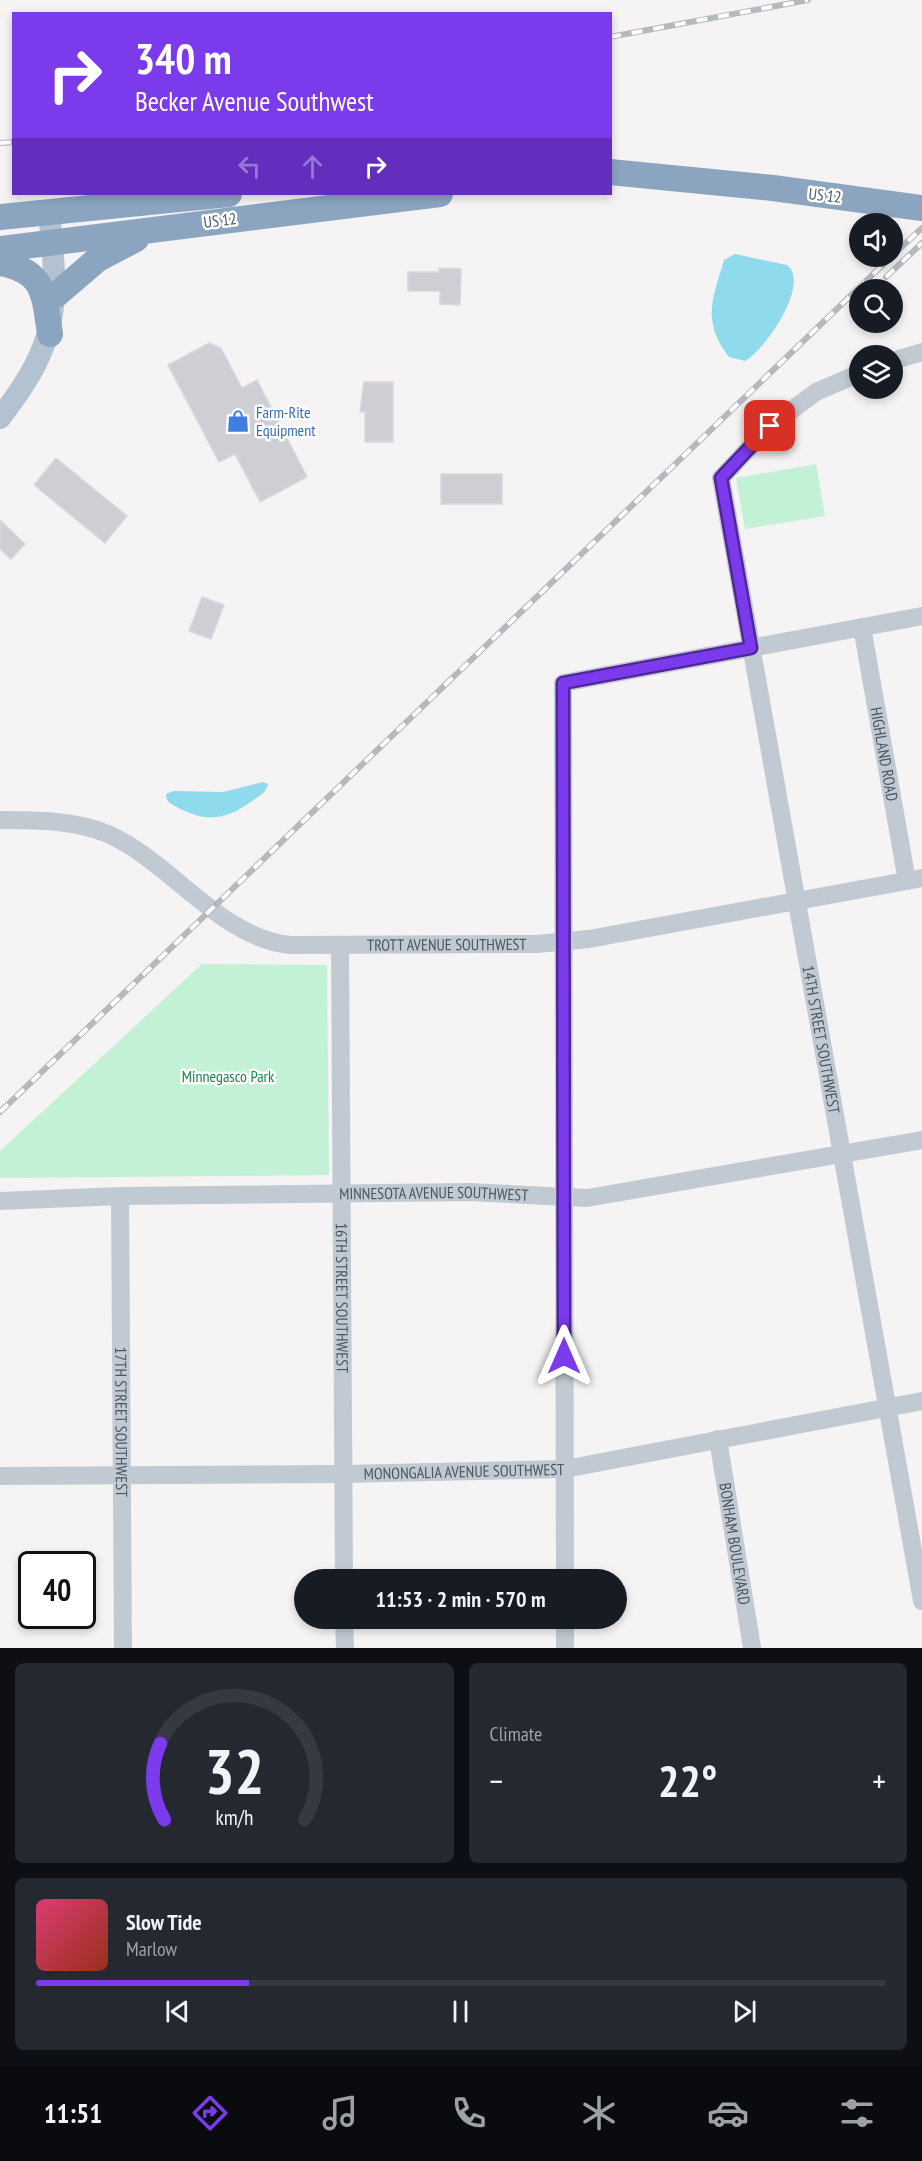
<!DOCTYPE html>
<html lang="en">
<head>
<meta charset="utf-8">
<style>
  body { margin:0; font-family:"PT Sans Narrow",sans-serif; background:#242831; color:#f1f3f6; height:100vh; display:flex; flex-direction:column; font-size:22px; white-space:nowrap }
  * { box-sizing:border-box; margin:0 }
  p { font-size:20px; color:#9ea1a6 }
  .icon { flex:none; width:33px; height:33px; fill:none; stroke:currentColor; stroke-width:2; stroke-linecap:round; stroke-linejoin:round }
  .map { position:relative; height:1648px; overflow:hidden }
  .panel { display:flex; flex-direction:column; gap:15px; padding:15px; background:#0d0f14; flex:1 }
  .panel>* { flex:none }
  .guide { position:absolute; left:12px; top:12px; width:600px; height:183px; border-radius:0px; box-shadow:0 3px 9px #0003; background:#7c3aed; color:#fff; overflow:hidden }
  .controls { position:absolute; left:849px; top:213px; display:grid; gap:12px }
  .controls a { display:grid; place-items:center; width:54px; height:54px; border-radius:50%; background:#171b24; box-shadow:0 3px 9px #0003; font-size:30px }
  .speed { position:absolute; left:18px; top:1551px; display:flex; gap:12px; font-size:30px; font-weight:700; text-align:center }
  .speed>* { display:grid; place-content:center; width:78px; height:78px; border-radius:50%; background:#171b24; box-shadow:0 3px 9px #0003; line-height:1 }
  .speed .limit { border:3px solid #111; border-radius:9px; background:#fff; color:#111 }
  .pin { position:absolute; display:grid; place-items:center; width:51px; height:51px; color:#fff; margin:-26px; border-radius:12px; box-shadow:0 3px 9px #0006 }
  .me { position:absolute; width:66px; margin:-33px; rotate:0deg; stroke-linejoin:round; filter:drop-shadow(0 0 4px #0008) }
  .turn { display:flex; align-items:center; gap:21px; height:126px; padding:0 24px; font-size:27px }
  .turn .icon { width:78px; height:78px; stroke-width:2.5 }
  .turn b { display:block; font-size:42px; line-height:51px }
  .lanes { display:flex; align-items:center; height:57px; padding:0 24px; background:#0003; justify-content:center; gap:30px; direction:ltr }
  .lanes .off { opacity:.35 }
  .big { font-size:45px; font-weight:800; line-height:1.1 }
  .panel .widget { flex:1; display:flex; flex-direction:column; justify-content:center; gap:9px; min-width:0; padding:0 21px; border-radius:9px; background:#242831 }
  .panel .dial { align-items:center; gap:0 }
  .dial svg { height:156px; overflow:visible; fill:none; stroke:#363941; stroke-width:7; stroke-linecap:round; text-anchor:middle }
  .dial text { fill:#f1f3f6; stroke:none }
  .song { display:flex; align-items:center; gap:18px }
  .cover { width:72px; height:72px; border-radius:9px; background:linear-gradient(135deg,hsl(340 70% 55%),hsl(10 70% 35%)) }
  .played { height:6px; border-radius:3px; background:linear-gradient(90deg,#7c3aed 25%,#363941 25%) }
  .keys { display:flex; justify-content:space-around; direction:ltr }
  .heat { display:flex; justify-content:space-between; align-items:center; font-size:33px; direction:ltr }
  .panel .tiles { flex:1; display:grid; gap:15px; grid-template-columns:1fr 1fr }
  .widget:last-child { grid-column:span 2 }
  .trip { position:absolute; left:294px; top:1569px; width:333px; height:60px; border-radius:30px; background:#171b24; box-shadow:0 3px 9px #0003; font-weight:800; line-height:60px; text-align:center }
  .tab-bar { display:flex; height:96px; justify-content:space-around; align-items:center; background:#090b0e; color:#9ea1a6 }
  .tab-bar .icon { width:42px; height:42px }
  .tab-bar .on { color:#7c3aed }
  .tab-bar b { font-size:27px; color:#f1f3f6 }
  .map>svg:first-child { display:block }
  .green { fill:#c3f1d5 }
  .water { fill:#90daee }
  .building { fill:#cdcfd5; stroke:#d7d9de; stroke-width:1.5 }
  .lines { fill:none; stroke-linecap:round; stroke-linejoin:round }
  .minor { stroke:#c1cad2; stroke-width:18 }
  .major { stroke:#b3c2d1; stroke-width:22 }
  .highway { stroke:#8ba5c1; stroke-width:26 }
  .rail-casing { stroke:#b5b8bd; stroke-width:6 }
  .rail { stroke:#fff; stroke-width:4; stroke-dasharray:11; stroke-linecap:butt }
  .route-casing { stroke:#51269a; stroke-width:15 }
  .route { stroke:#7c3aed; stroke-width:10 }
  .labels { text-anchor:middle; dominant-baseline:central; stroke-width:5; stroke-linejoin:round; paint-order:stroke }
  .street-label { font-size:16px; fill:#4a5661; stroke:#fff }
  .shop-label { font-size:16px; fill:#366cbe; stroke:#fff; text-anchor:start }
  .park-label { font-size:16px; fill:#17864f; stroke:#fff }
</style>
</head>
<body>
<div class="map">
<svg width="922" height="1648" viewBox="0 0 922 1648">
  <rect width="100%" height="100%" fill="#f5f3f3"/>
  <path class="green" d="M 816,464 L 825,516 L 745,529 L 736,478 Z
    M 202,964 L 327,965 L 329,1175 L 0,1178 L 0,1151 Z"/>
  <path class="water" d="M 735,254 L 787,265 C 811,284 765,350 745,361 L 729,357 C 701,321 713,298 724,260 Z
    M 263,782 L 268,784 C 266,793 259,796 252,801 C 227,820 205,823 177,807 C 171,804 166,802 166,794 L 174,791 L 223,792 Z"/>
  <path class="building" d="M 439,268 L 461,269 L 460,305 L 440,304 L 440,291 L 408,291 L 408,272 L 439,272 Z
    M 209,343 L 221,348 L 242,388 L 257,380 L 307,477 L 260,502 L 235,454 L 219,462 L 168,365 Z
    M 364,382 L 393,382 L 393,442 L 365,442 L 365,412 L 360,412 Z
    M 56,458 L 127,516 L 105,543 L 34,485 Z
    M 441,474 L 502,474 L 502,504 L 441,504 Z
    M 0,520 L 25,544 L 11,559 L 0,549 Z
    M 202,597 L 224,605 L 211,639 L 189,631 Z"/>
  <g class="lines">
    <g class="minor">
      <path d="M 892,361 L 922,352"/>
      <path id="s1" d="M 860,373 L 816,392 L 770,426 L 721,478 L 922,1601"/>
      <path id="s2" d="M 862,627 L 907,881"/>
      <path id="s3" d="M 0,820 C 36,820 74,820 108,834 C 171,862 220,938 290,945 L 537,944 L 589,939 L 922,878"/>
      <path id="s4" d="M 340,946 L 344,1580"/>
      <path id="s5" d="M 120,1196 L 123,1648"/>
      <path id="s6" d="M 0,1201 L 120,1196 L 470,1192 L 587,1198 L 922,1140"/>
      <path id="s7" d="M 718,1439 L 752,1648"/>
      <path id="s8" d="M 0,1476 L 344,1474 L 565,1469 L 922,1401"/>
      <path d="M 565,1580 L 563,683 L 922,616"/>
      <path d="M 344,1618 L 345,1648"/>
      <path d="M 565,1618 L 565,1648"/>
    </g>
    <path class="major" d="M 0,418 C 60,340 59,307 49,213"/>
    <path class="highway" d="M 610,172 L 773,188 L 922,208
      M 0,217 L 229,194
      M 0,249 L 440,194
      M 0,263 C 45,271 44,294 50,334
      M 56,295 L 98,259 L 136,239"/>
    <g class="rail-casing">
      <path id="rail" d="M 610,37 L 808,0
        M 0,143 L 14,142
        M 892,256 L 922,228
        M 886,277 L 922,243
        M 0,1112 L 892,256"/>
    </g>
    <use href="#rail" class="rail"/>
  </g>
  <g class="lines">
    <g class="route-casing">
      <path id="route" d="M 564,1356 L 563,683 L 751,648 L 721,478 L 770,426"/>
    </g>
    <use href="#route" class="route"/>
  </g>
  <defs>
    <g id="shop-bare" transform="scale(1.8)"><path d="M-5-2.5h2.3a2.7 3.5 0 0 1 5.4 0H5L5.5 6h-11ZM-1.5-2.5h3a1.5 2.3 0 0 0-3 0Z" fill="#3f7fe0" stroke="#fff" stroke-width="2.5" paint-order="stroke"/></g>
  </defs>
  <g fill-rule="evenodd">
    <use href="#shop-bare" x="238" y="421"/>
  </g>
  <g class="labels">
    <g class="street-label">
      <text transform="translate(825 195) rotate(7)">US 12</text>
      <text transform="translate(220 220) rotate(-7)">US 12</text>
      <text stroke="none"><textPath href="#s2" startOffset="129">HIGHLAND ROAD</textPath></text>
      <text stroke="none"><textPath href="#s3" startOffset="482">TROTT AVENUE SOUTHWEST</textPath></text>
      <text stroke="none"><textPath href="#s1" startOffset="747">14TH STREET SOUTHWEST</textPath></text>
      <text stroke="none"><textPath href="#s6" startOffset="434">MINNESOTA AVENUE SOUTHWEST</textPath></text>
      <text stroke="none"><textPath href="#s4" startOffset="352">16TH STREET SOUTHWEST</textPath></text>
      <text stroke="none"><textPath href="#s5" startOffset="226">17TH STREET SOUTHWEST</textPath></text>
      <text stroke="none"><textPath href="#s8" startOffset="464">MONONGALIA AVENUE SOUTHWEST</textPath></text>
      <text stroke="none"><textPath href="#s7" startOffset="106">BONHAM BOULEVARD</textPath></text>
    </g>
    <g class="shop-label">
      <text x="256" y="412">Farm-Rite<tspan x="256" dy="18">Equipment</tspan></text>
    </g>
    <g class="park-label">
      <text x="228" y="1076">Minnegasco Park</text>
    </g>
  </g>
</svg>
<div class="controls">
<a><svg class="icon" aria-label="sound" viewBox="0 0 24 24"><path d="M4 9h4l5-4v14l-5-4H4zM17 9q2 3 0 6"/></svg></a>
<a><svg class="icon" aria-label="search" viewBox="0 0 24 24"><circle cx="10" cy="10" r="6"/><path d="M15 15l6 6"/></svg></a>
<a><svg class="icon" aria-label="layers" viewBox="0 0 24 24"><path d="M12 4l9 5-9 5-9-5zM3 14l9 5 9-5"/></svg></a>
</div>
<div class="speed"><div class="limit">40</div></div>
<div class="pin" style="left:770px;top:426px;background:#d93025"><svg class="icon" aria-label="arrive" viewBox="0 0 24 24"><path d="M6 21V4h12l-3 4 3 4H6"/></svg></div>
<svg class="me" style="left:564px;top:1356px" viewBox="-20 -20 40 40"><path d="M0-17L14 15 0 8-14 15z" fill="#7c3aed" stroke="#fff" stroke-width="4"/></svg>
<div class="trip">11:53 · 2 min · 570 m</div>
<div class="guide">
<div class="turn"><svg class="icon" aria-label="right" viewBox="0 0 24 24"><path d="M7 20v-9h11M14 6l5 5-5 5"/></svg><div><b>340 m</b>Becker Avenue Southwest</div></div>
<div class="lanes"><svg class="icon off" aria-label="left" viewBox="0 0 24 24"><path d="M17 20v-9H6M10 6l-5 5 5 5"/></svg><svg class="icon off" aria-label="ahead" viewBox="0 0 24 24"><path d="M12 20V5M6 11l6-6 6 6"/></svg><svg class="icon" aria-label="right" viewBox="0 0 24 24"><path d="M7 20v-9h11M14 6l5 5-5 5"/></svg></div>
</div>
</div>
<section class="panel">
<div class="tiles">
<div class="widget dial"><svg viewBox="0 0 100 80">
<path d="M14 69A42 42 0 1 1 86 69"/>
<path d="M14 69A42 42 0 0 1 12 30" stroke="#7c3aed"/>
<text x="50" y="56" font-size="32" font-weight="700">32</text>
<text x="50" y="72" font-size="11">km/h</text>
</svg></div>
<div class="widget"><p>Climate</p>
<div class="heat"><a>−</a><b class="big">22°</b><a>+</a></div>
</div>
<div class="widget">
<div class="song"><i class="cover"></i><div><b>Slow Tide</b><p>Marlow</p></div></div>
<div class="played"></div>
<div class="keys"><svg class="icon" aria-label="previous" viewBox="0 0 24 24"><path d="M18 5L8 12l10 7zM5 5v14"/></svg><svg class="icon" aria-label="pause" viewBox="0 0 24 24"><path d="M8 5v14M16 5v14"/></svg><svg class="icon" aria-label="next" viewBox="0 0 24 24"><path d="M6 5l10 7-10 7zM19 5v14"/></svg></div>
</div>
</div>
</section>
<nav class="tab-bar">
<b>11:51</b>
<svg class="icon on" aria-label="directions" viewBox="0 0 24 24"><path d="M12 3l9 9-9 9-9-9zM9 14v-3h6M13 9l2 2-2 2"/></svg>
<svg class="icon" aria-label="music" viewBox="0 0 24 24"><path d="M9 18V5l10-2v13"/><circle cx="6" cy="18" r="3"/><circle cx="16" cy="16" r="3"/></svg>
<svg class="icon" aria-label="phone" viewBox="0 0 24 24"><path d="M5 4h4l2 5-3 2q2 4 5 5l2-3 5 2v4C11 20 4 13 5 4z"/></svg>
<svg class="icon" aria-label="climate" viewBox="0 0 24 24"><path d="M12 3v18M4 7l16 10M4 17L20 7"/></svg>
<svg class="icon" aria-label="car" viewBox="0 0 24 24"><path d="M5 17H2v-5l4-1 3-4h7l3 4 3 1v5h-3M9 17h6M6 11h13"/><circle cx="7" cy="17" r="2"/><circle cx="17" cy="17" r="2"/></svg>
<svg class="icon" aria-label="filters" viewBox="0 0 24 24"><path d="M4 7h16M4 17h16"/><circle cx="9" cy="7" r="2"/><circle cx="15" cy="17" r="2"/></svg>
</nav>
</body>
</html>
